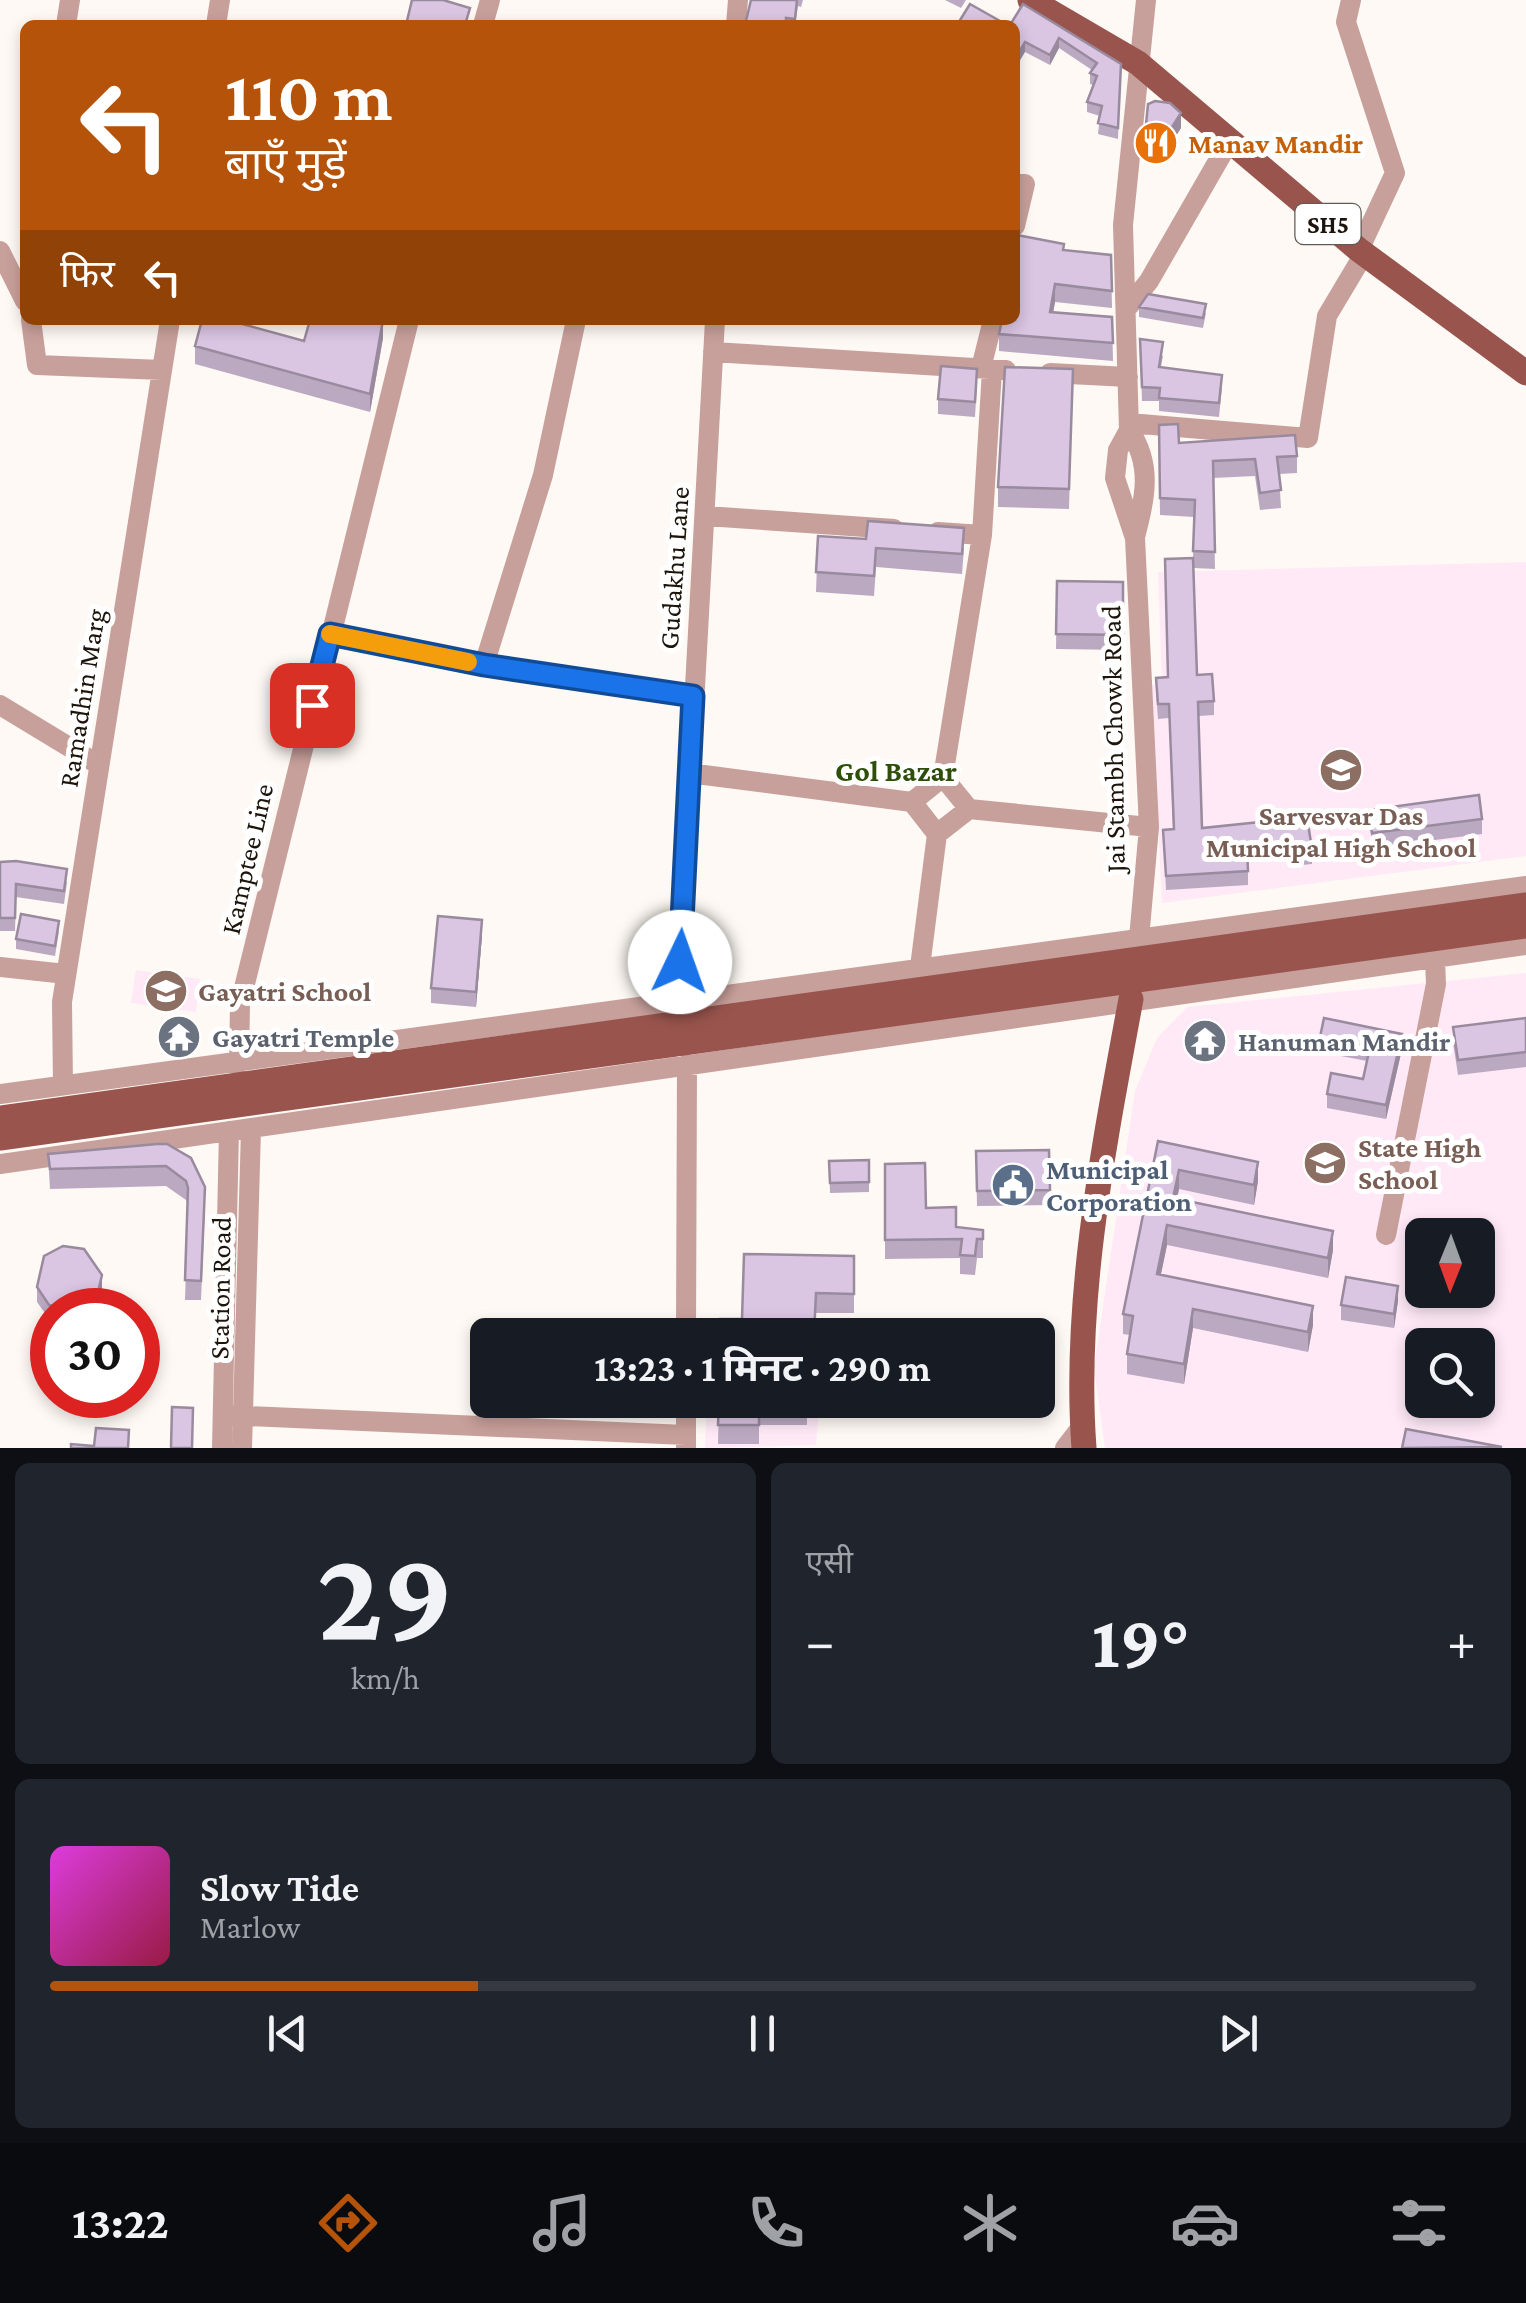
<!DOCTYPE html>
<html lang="hi">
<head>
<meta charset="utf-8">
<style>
  body { margin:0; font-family:"Crimson Pro","Noto Sans Devanagari",serif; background:#20242c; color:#f1f3f6; height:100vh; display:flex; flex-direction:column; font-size:38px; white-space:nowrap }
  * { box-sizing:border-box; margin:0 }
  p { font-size:32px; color:#9ea1a6 }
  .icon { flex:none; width:55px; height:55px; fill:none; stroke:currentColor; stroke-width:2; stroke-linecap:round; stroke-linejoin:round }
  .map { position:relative; height:1448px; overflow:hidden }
  .drawer { display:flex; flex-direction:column; gap:15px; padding:15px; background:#0d0f14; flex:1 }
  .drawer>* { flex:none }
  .guide { position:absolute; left:20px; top:20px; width:1000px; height:305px; border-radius:15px; box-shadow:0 5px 15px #0003; background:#b45309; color:#fff; overflow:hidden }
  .needle { width:65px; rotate:181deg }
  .tools { position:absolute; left:1405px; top:1218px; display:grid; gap:20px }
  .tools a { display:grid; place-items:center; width:90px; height:90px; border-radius:15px; background:#171b24; box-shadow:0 5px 15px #0003; font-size:50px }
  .speed { position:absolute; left:30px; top:1288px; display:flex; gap:20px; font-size:50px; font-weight:700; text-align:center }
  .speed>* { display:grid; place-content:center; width:130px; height:130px; border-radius:50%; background:#171b24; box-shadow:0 5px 15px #0003; line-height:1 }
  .speed .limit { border:15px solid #d22; background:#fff; color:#111 }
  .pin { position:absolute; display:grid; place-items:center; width:85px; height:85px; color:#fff; margin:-42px; border-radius:20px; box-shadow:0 5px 15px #0006 }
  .me { position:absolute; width:110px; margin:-55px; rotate:3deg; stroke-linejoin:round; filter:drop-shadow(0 0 8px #0008) }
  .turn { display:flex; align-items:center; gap:35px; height:210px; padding:0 40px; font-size:45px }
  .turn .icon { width:130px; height:130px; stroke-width:2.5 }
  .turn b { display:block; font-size:70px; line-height:85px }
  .then { display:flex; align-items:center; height:95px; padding:0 40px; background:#0003; gap:20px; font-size:38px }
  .big { font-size:75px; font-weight:700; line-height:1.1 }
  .drawer .widget { flex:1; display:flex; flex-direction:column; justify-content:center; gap:15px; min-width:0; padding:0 35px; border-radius:15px; background:#20242c }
  .drawer .dial { align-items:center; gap:0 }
  .dial b { font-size:130px; line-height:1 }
  .song { display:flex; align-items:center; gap:30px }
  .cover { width:120px; height:120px; border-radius:15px; background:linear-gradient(135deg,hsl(300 70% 55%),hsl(340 70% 35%)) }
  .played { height:10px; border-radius:5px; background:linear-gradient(90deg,#b45309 30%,#363941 30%) }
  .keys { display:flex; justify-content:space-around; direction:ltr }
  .heat { display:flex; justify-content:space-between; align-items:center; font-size:55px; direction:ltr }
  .drawer .tiles { flex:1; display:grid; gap:15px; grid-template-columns:1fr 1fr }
  .widget:last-child { grid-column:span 2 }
  .trip { position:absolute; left:470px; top:1318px; width:585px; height:100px; border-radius:15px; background:#171b24; box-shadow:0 5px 15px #0003; font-weight:700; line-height:100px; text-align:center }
  .dock { display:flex; height:160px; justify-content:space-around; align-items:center; background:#090b0e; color:#9ea1a6 }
  .dock .icon { width:70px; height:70px }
  .dock .on { color:#b45309 }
  .dock b { font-size:45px; color:#f1f3f6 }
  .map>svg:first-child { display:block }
  .education { fill:#ffe9f7; fill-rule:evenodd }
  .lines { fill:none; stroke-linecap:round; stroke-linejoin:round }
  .minor { stroke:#c8a09b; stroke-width:20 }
  .major { stroke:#98544d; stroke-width:25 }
  .major-bridge { stroke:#98544d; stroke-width:25 }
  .wall { fill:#bba9c2 }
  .shaded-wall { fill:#998a9e }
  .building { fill:#dac5e2; stroke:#998a9e; stroke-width:2.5 }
  .route-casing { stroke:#114b97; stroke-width:25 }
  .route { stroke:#1a73e8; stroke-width:18 }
  .slow { stroke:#f59e0b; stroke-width:18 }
  .labels { text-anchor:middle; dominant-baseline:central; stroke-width:10; stroke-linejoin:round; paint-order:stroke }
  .shield { fill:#fff; stroke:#615b54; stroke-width:2.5 }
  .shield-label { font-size:25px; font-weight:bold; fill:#1d150b }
  .food-label { font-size:28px; font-weight:bold; fill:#c56008; stroke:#fff; text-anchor:start }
  .street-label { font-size:28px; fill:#1d150b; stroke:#fff }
  .education-label { font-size:28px; font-weight:bold; fill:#785e54; stroke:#fff; text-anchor:start }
  .worship-label { font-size:28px; font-weight:bold; fill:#5b616d; stroke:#fff; text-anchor:start }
  .service-label { font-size:28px; font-weight:bold; fill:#4e5e75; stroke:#fff; text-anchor:start }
  .neighbourhood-label { font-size:30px; font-weight:bold; fill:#2e4e0a; stroke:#fff }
</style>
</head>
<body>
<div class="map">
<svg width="1526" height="1448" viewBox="0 0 1526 1448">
  <rect width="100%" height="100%" fill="#fef9f4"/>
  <path class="education" d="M 1526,562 L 1526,856 L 1162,903 L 1151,685 L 1162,684 L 1158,572 Z
    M 136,970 L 200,979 L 196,1012 L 131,1003 Z
    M 1526,973 L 1526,1448 L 1105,1448 L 1094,1367 L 1135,1091 L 1157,1038 L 1187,1007 ZM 1422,1235 L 1478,1235 L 1478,1290 L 1422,1290 ZM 1422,1345 L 1478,1345 L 1478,1400 L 1422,1400 Z
    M 707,1400 L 820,1400 L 816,1445 L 705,1448 Z"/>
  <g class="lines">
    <path class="minor" d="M 1351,0 L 1346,22 L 1395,173 L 1359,250
      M 66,25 L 70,0
      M 216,25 L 220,0
      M 483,25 L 490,0
      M 736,25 L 738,0
      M 1015,184 L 1025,184 L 1015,226
      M 0,251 L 25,301
      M 1128,307 L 1149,281 L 1229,142
      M 31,320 L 37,365 L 162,370
      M 713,352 L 1006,370
      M 981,368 L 993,320
      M 1050,373 L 1128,377
      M 1129,423 L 1308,438 L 1327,316 L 1364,254
      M 1129,430 C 1153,465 1145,498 1135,537
      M 706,516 L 894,529
      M 938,532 L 982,535 L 992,370
      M 330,634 L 484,665 L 693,696
      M 484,665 L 543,475 L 576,320
      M 0,705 L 99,765
      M 689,773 L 912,802
      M 943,777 L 969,809 L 937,834 L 912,802 L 943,777 L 982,535
      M 969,809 L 1149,827
      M 1138,950 L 1149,827 L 1135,538 L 1115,478 L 1118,450 L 1129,430 L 1123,225 L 1146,0
      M 0,967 L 66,974
      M 920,967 L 937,834
      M 678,999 L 715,320
      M 239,1064 L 240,1004 L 409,320
      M 63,1086 L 62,1002 L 170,320
      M 0,1094 L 1526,886
      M 0,1164 L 1526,945
      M 1386,1235 L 1436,984 L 1435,960
      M 686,1335 L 687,1064
      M 224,1415 L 686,1435
      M 222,1448 L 229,1131
      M 242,1448 L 251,1129
      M 686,1448 L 686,1400
      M 1065,1448 L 1082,1426"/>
    <path class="major" d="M 1030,0 L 1138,63 L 1359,250 L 1526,373
      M 1084,1448 C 1073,1300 1104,1145 1131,999"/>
    <path class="major-bridge" d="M 0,1118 L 1526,905
      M 0,1138 L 1526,926"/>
  </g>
  <path class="wall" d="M 751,0 L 803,0 L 801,7 L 798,6 L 795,25 L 745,25 Z
    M 945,0 L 966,0 L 961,8 Z
    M 1023,4 L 1121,64 L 1118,139 L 1098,134 L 1100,116 L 1087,112 L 1087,102 L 1093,85 L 1090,84 L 1090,73 L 1092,70 L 1059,48 L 1050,65 L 1025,52 Z
    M 1181,128 L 1159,162 L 1144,159 L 1144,145 Z
    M 1064,250 L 1111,255 L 1112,308 L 1055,302 L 1053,312 L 1112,317 L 1113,361 L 999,351 L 999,334 Z
    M 1139,307 L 1206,313 L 1203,328 L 1139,317 Z
    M 383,338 L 370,412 L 195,364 L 195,346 Z
    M 1140,339 L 1163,356 L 1161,367 L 1222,388 L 1219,417 L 1159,411 L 1159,401 L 1142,401 Z
    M 1073,369 L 1069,509 L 998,507 L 998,487 Z
    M 977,384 L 975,417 L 938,414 L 938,399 Z
    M 1159,425 L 1179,443 L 1297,456 L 1297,473 L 1279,474 L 1281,508 L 1260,510 L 1255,476 L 1213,478 L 1215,569 L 1194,568 L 1197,675 L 1214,701 L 1214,715 L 1199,716 L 1202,828 L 1312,849 L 1312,864 L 1291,866 L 1290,859 L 1248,861 L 1248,885 L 1166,890 L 1163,830 L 1173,830 L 1169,718 L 1158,719 L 1156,692 L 1168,677 L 1193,558 L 1194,517 L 1160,515 Z
    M 818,536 L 964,548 L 962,574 L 876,567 L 874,596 L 816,592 Z
    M 1057,581 L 1123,582 L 1123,650 L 1056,649 Z
    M 1369,810 L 1482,819 L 1482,834 L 1372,848 Z
    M 0,862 L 67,882 L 64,904 L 16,897 L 15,931 L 0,931 Z
    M 59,931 L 55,956 L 16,949 L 16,939 Z
    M 482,935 L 476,1007 L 431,1003 L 431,988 Z
    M 1526,1018 L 1526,1067 L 1458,1075 L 1453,1042 L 1453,1027 Z
    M 1320,1037 L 1402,1049 L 1386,1119 L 1327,1108 L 1327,1094 L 1363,1079 L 1367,1061 L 1320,1052 Z
    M 1158,1141 L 1258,1181 L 1254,1205 L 1179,1189 L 1177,1199 L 1333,1250 L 1328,1278 L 1167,1245 L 1161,1274 L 1313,1325 L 1308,1352 L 1193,1328 L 1184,1384 L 1127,1374 L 1127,1354 L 1130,1335 L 1123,1334 L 1123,1314 Z
    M 157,1144 L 205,1207 L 201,1300 L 185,1300 L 188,1205 L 186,1200 L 166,1186 L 50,1189 L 48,1154 Z
    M 1049,1150 L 1050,1205 L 977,1206 L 976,1151 Z
    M 869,1160 L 869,1192 L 830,1193 L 829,1161 Z
    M 885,1164 L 926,1208 L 956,1227 L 983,1230 L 983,1258 L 977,1258 L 975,1275 L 960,1274 L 960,1258 L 885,1259 Z
    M 854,1256 L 854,1313 L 816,1313 L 742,1319 Z
    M 37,1287 L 102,1290 L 97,1310 L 52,1310 L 52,1320 L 49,1319 L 37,1302 Z
    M 1398,1301 L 1394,1328 L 1341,1320 L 1341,1305 Z
    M 719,1400 L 807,1400 L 807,1425 L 759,1425 L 759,1444 L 718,1444 Z"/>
  <path class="shaded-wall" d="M 1059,38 L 1059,48 L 1050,65 L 1050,55 Z
    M 1025,42 L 1025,52 L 1015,69 L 1015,59 Z
    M 1181,113 L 1181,128 L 1159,162 L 1159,147 Z
    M 1055,284 L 1055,302 L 1050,330 L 1050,312 Z
    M 383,320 L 383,338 L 370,412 L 370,394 Z
    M 482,920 L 482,935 L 476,1007 L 476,992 Z
    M 1402,1034 L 1402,1049 L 1386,1119 L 1386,1105 Z
    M 1258,1162 L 1258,1181 L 1254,1205 L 1254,1185 Z
    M 1179,1170 L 1179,1189 L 1173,1217 L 1173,1198 Z
    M 1167,1225 L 1167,1245 L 1157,1293 L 1157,1274 Z
    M 1333,1231 L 1333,1250 L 1328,1278 L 1328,1258 Z
    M 102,1275 L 102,1290 L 97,1310 L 72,1310 Z
    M 1398,1286 L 1398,1301 L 1394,1328 L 1394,1314 Z
    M 1313,1306 L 1313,1325 L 1308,1352 L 1308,1332 Z
    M 1193,1309 L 1193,1328 L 1184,1384 L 1184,1364 Z"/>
  <path class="building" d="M 412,0 L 443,0 L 470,8 L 465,25 L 406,25 Z
    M 751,0 L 797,0 L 795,19 L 786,18 L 786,25 L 745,25 Z
    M 970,4 L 1007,25 L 957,25 Z
    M 1023,4 L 1121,64 L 1118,128 L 1098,123 L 1102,106 L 1087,102 L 1097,76 L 1090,73 L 1097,63 L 1059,38 L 1050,55 L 1025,42 L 1015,59 L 1015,25 L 1010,25 Z
    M 1155,101 L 1170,103 L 1181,113 L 1159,147 L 1144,145 L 1148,104 Z
    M 1017,235 L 1064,244 L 1063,250 L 1111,255 L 1112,291 L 1055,284 L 1050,312 L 1112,317 L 1113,343 L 999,334 L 1002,320 L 1015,320 L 1015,246 Z
    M 1148,294 L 1206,304 L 1203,318 L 1139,307 Z
    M 202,320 L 228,320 L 304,341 L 310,320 L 383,320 L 370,394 L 195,346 Z
    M 1140,339 L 1163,342 L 1159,367 L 1222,375 L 1219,403 L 1159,398 L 1160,388 L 1142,387 Z
    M 941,366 L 977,369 L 975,402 L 938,399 Z
    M 1005,367 L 1073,369 L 1069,489 L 998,487 Z
    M 1178,424 L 1179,443 L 1295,435 L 1297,456 L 1277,457 L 1281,490 L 1260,493 L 1255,459 L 1213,461 L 1215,552 L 1193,551 L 1195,500 L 1160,498 L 1159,425 Z
    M 868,521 L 964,528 L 962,554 L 876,548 L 874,576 L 816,572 L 818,536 L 866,539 Z
    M 1193,558 L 1197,675 L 1212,674 L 1214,701 L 1198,702 L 1202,828 L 1307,817 L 1312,849 L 1291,852 L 1290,844 L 1247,847 L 1248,871 L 1166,876 L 1163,830 L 1174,829 L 1169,704 L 1158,704 L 1156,678 L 1168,677 L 1165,559 Z
    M 1057,581 L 1123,582 L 1123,635 L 1056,634 Z
    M 1479,795 L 1482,819 L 1372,833 L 1369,810 Z
    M 16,861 L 67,869 L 64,891 L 16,884 L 15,918 L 0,918 L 0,862 Z
    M 21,914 L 59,921 L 55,946 L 16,939 Z
    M 438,916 L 482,920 L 476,992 L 431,988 Z
    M 1324,1018 L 1402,1034 L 1386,1105 L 1327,1094 L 1331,1073 L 1363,1079 L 1370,1047 L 1320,1037 Z
    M 1526,1018 L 1526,1052 L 1458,1060 L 1453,1027 Z
    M 1158,1141 L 1258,1162 L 1254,1185 L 1179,1170 L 1173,1198 L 1333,1231 L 1328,1258 L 1167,1225 L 1157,1274 L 1313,1306 L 1308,1332 L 1193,1309 L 1184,1364 L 1127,1354 L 1133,1316 L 1123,1314 Z
    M 157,1144 L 167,1144 L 191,1158 L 205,1187 L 201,1281 L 185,1280 L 188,1188 L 186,1181 L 166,1166 L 50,1169 L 48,1154 Z
    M 1049,1150 L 1050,1190 L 977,1191 L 976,1151 Z
    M 869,1160 L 869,1182 L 830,1183 L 829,1161 Z
    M 925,1163 L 926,1208 L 956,1207 L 956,1227 L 983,1230 L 983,1239 L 977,1239 L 975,1256 L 960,1255 L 962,1239 L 885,1240 L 885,1164 Z
    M 63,1246 L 84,1249 L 102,1275 L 97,1296 L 72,1310 L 49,1305 L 37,1287 L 44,1256 Z
    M 744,1254 L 854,1256 L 854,1294 L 816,1293 L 814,1335 L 720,1335 L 720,1319 L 742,1319 Z
    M 1346,1277 L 1398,1286 L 1394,1314 L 1341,1305 Z
    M 719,1400 L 807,1400 L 807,1406 L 759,1406 L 759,1425 L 718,1425 Z
    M 172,1407 L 193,1408 L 192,1448 L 171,1448 Z
    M 96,1428 L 129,1430 L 128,1448 L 71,1448 L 71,1444 L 94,1446 Z
    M 1406,1429 L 1502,1447 L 1402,1448 Z"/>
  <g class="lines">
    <g class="route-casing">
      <path id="route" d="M 312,705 L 330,634 L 484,665 L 693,696 L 680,962"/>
    </g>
    <use href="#route" class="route"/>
    <path class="slow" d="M 330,634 L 468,662"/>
  </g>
  <defs>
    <g id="restaurant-disc" transform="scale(2.25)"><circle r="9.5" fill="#e8710a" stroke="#fff"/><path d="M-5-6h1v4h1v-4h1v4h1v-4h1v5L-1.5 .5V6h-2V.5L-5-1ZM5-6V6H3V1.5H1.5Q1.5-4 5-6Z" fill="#fff"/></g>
    <g id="school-disc" transform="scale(2.25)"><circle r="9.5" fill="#8d6e63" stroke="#fff"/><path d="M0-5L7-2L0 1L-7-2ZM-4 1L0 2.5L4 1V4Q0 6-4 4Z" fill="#fff"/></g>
    <g id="temple-disc" transform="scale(2.25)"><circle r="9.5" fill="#6b7280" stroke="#fff"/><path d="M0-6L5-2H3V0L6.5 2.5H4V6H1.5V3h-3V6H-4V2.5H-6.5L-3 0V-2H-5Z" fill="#fff"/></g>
    <g id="civic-disc" transform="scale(2.25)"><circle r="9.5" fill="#5c6f8a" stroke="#fff"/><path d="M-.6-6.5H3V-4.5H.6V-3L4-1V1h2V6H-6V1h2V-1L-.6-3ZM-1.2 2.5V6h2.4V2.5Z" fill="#fff"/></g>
  </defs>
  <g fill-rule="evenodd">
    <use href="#restaurant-disc" x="1156" y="143"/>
    <use href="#school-disc" x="1341" y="770"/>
    <use href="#school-disc" x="166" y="991"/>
    <use href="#temple-disc" x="179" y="1037"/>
    <use href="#temple-disc" x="1205" y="1041"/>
    <use href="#school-disc" x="1325" y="1163"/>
    <use href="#civic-disc" x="1013" y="1185"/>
  </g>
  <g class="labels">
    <rect class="shield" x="1295.5" y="204" width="65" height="40" rx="8"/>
    <g class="shield-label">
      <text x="1328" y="224">SH5</text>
    </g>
    <g class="food-label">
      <text x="1188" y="143">Manav Mandir</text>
    </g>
    <g class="street-label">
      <text transform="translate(674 568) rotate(-86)">Gudakhu Lane</text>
      <text transform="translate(82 698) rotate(-81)">Ramadhin Marg</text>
      <text transform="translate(1113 739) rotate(-91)">Jai Stambh Chowk Road</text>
      <text transform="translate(247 859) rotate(-77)">Kamptee Line</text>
      <text transform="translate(220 1288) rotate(-89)">Station Road</text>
    </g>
    <g class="education-label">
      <text x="1341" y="815" text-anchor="middle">Sarvesvar Das<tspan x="1341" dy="32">Municipal High School</tspan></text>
      <text x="198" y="991">Gayatri School</text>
      <text x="1358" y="1147">State High<tspan x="1358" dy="32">School</tspan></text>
    </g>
    <g class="worship-label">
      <text x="212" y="1037">Gayatri Temple</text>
      <text x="1238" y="1041">Hanuman Mandir</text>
    </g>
    <g class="service-label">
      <text x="1046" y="1169">Municipal<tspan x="1046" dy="32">Corporation</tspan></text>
    </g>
    <g class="neighbourhood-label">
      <text x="896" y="770">Gol Bazar</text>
    </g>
  </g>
</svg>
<div class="tools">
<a><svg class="needle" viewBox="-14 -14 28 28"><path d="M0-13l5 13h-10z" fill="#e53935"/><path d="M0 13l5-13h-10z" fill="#9ea1a6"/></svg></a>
<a><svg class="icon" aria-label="search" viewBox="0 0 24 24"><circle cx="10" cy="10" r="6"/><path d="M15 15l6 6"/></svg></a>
</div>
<div class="speed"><div class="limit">30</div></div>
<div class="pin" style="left:312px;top:705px;background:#d93025"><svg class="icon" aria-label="arrive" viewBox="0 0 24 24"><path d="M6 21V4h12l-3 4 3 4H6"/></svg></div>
<svg class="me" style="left:680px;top:962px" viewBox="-20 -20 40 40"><circle r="19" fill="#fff"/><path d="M0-13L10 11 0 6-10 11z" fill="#1a73e8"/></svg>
<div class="trip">13:23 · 1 मिनट · 290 m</div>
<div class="guide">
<div class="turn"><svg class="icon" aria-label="left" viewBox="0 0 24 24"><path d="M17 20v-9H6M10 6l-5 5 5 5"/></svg><div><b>110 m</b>बाएँ मुड़ें</div></div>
<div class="then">फिर<svg class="icon" aria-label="left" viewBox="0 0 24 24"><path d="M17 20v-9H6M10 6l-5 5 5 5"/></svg></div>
</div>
</div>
<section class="drawer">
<div class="tiles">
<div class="widget dial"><b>29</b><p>km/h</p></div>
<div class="widget"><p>एसी</p>
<div class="heat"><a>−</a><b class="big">19°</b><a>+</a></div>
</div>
<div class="widget">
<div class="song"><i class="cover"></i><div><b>Slow Tide</b><p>Marlow</p></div></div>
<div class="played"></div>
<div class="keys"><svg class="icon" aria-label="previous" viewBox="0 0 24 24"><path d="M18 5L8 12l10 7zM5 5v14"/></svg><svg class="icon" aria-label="pause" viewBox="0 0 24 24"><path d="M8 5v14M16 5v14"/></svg><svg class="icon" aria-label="next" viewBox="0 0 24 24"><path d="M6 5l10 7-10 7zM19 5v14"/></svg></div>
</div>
</div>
</section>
<nav class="dock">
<b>13:22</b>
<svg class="icon on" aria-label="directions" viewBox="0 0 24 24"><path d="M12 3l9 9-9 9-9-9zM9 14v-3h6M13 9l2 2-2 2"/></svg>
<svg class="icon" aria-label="music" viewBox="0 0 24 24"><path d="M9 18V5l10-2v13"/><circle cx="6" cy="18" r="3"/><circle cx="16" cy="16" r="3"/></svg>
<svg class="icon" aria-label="phone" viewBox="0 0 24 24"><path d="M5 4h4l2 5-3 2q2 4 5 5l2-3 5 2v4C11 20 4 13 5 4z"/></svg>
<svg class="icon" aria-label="climate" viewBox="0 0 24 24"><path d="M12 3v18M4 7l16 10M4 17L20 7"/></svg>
<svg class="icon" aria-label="car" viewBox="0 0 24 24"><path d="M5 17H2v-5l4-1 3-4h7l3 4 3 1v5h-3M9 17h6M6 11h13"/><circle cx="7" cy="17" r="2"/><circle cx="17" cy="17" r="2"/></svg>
<svg class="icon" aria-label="filters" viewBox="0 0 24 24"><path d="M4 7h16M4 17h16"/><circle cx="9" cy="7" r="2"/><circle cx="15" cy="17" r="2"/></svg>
</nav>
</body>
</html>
